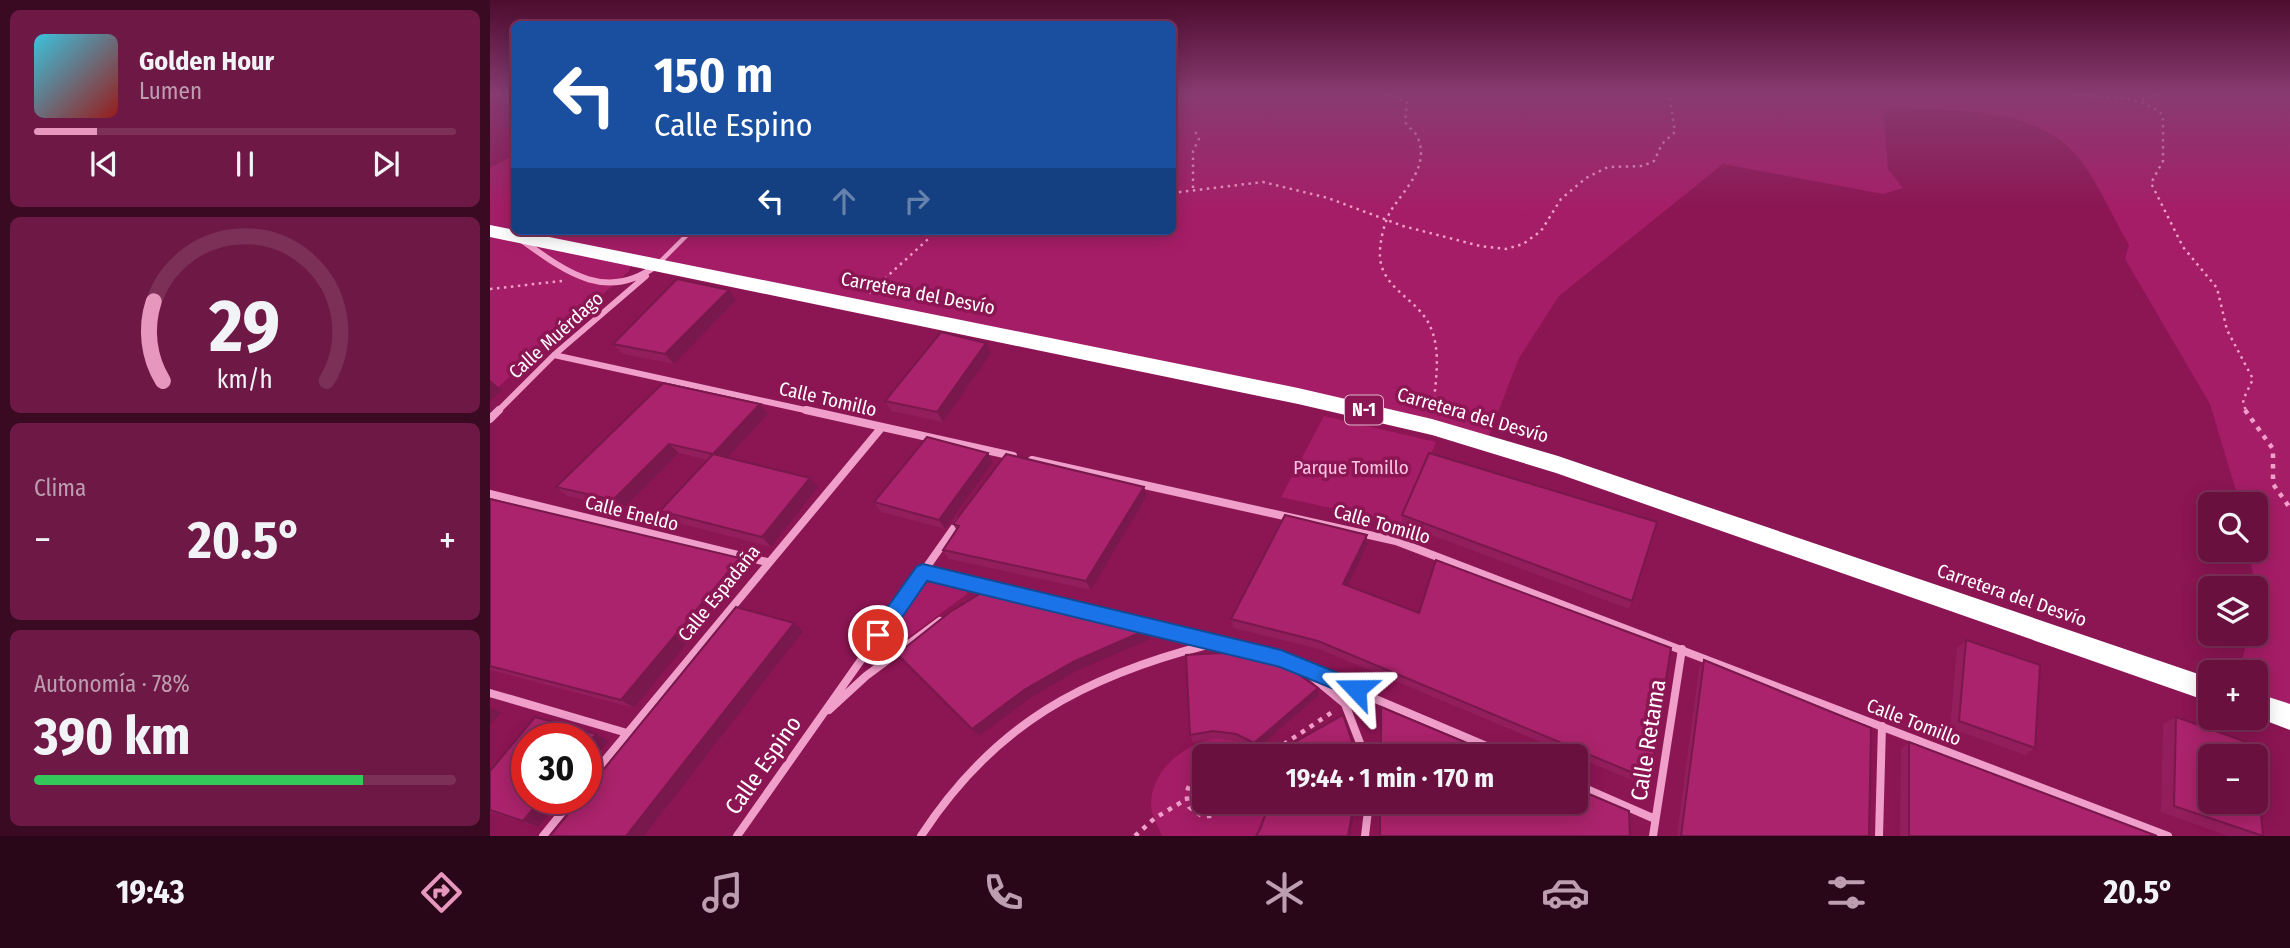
<!DOCTYPE html>
<html lang="es">
<head>
<meta charset="utf-8">
<style>
  body { margin:0; font-family:"Fira Sans Condensed",sans-serif; background:#6e1945; color:#f1f3f6; height:100vh; display:flex; flex-direction:column; font-size:26px; white-space:nowrap }
  * { box-sizing:border-box; margin:0 }
  p { font-size:23px; color:#bd9db0 }
  .icon { flex:none; width:38px; height:38px; fill:none; stroke:currentColor; stroke-width:2; stroke-linecap:round; stroke-linejoin:round }
  .map { position:relative; flex:1; overflow:hidden }
  .panel { display:flex; flex-direction:column; gap:10px; padding:10px; background:#3a0922; width:490px }
  .panel>* { flex:none }
  .hud { position:absolute; left:21px; top:21px; width:665px; height:214px; border-radius:10px; box-shadow:0 4px 18px #0003,0 0 0 2px #7c3058; background:#1a4fa0; color:#fff; overflow:hidden }
  .controls { position:absolute; left:1708px; top:492px; display:grid; gap:14px }
  .controls a { display:grid; place-items:center; width:70px; height:70px; border-radius:10px; background:#69103e; box-shadow:0 4px 18px #0003,0 0 0 2px #7c3058; font-size:35px }
  .speed { position:absolute; left:21px; top:723px; display:flex; gap:14px; font-size:35px; font-weight:700; text-align:center }
  .speed>* { display:grid; place-content:center; width:91px; height:91px; border-radius:50%; background:#69103e; box-shadow:0 4px 18px #0003,0 0 0 2px #7c3058; line-height:1 }
  .speed .limit { border:10px solid #d22; background:#fff; color:#111 }
  .pin { position:absolute; display:grid; place-items:center; width:60px; height:60px; color:#fff; margin:-30px; border:4px solid #fff; border-radius:50%; box-shadow:0 2px 7px #0007 }
  .me { position:absolute; width:77px; margin:-38px; rotate:293deg; stroke-linejoin:round; filter:drop-shadow(0 0 5px #0008) }
  .turn { display:flex; align-items:center; gap:24px; height:147px; padding:0 28px; font-size:32px }
  .turn .icon { width:91px; height:91px; stroke-width:2.5 }
  .turn b { display:block; font-size:49px; line-height:60px }
  .lanes { display:flex; align-items:center; height:66px; padding:0 28px; background:#0003; justify-content:center; gap:35px; direction:ltr }
  .lanes .off { opacity:.35 }
  .big { font-size:52px; font-weight:700; line-height:1.1 }
  .panel .tile { flex:1; display:flex; flex-direction:column; justify-content:center; gap:10px; min-width:0; padding:0 24px; border-radius:10px; background:#6e1945 }
  .panel .dial { align-items:center; gap:0 }
  .dial svg { height:182px; overflow:visible; fill:none; stroke:#7c3058; stroke-width:7; stroke-linecap:round; text-anchor:middle }
  .dial text { fill:#f1f3f6; stroke:none }
  .song { display:flex; align-items:center; gap:21px }
  .cover { width:84px; height:84px; border-radius:10px; background:linear-gradient(135deg,hsl(190 70% 55%),hsl(0 70% 35%)) }
  .played { height:7px; border-radius:4px; background:linear-gradient(90deg,#e797bd 15%,#7c3058 15%) }
  .keys { display:flex; justify-content:space-around; direction:ltr }
  .heat { display:flex; justify-content:space-between; align-items:center; font-size:38px; direction:ltr }
  .charge { height:10px; border-radius:5px; background:linear-gradient(90deg,#34c759 78%,#7c3058 0) }
  .trip { position:absolute; left:702px; top:744px; width:396px; height:70px; border-radius:10px; background:#69103e; box-shadow:0 4px 18px #0003,0 0 0 2px #7c3058; font-weight:700; line-height:70px; text-align:center }
  .menu { display:flex; height:112px; justify-content:space-around; align-items:center; background:#2a0619; color:#bd9db0 }
  .menu .icon { width:49px; height:49px }
  .menu .selected { color:#e797bd }
  .menu b { font-size:32px; color:#f1f3f6 }
  main { display:flex; flex:1; min-height:0 }
  .map>svg:first-child { display:block }
  .green { fill:#a61d67 }
  .lines { fill:none; stroke-linecap:round; stroke-linejoin:round }
  .path-far1 { stroke:#f09eca; stroke-width:2.5; stroke-dasharray:2.5 4.5; stroke-linecap:butt }
  .path { stroke:#f09eca; stroke-width:4.5; stroke-dasharray:4.5 6; stroke-linecap:butt }
  .lane { stroke:#f09eca; stroke-width:4.5 }
  .street-far1 { stroke:#f09eca; stroke-width:6 }
  .street { stroke:#f09eca; stroke-width:8 }
  .highway { fill:#fff; fill-rule:evenodd }
  .wall { fill:#931e5d }
  .shaded-wall { fill:#78184c }
  .building { fill:#ab236c; stroke:#78184c; stroke-width:2; fill-rule:evenodd }
  .route { fill:#1a73e8; stroke:#114b97; stroke-width:2 }
  .labels { text-anchor:middle; dominant-baseline:central; stroke-width:7; stroke-linejoin:round; paint-order:stroke }
  .shield { fill:#8c1553; stroke:#dcb9cb; stroke-width:2 }
  .shield-label { font-size:18px; font-weight:bold; fill:#fff }
  .street-label { font-size:19px; fill:#fff; stroke:#8c1553 }
  .park-label { font-size:19px; fill:#fbc4e2; stroke:#8c1553 }
  .near-street-label { font-size:23px; fill:#fff; stroke:#8c1553 }
</style>
</head>
<body>
<main>
<section class="panel">
<div class="tile">
<div class="song"><i class="cover"></i><div><b>Golden Hour</b><p>Lumen</p></div></div>
<div class="played"></div>
<div class="keys"><svg class="icon" aria-label="previous" viewBox="0 0 24 24"><path d="M18 5L8 12l10 7zM5 5v14"/></svg><svg class="icon" aria-label="pause" viewBox="0 0 24 24"><path d="M8 5v14M16 5v14"/></svg><svg class="icon" aria-label="next" viewBox="0 0 24 24"><path d="M6 5l10 7-10 7zM19 5v14"/></svg></div>
</div>
<div class="tile dial"><svg viewBox="0 0 100 80">
<path d="M14 69A42 42 0 1 1 86 69"/>
<path d="M14 69A42 42 0 0 1 10 34" stroke="#e797bd"/>
<text x="50" y="56" font-size="32" font-weight="700">29</text>
<text x="50" y="72" font-size="11">km/h</text>
</svg></div>
<div class="tile"><p>Clima</p>
<div class="heat"><a>−</a><b class="big">20.5°</b><a>+</a></div>
</div>
<div class="tile"><p>Autonomía · 78%</p><b class="big">390 km</b><div class="charge"></div></div>
</section>
<div class="map">
<svg width="1800" height="836" viewBox="0 0 1800 836">
  <rect width="100%" height="100%" fill="#8c1553"/>
  <path class="green" d="M 683,94 L 1800,94 L 1800,714 L 1766,704 L 1766,672 L 1749,672 L 1759,634 L 1766,634 L 1766,588 L 1758,550 L 1766,550 L 1766,504 L 1750,504 L 1720,404 L 1635,259 L 1639,245 C 1623,218 1610,186 1591,161 C 1546,103 1464,112 1398,108 L 1394,116 L 1398,169 L 1413,188 L 1393,194 L 1233,164 L 1069,296 L 1029,358 L 996,443 L 144,255 L 139,271 L 6,389 L 0,388 L 0,168 L 24,155 L 24,231 L 682,231 Z
    M 834,416 L 946,442 L 912,524 L 791,497 Z
    M 440,581 L 476,590 L 477,594 L 408,645 L 397,647 L 395,639 L 429,588 Z
    M 726,738 L 748,741 L 771,756 L 714,756 L 714,802 L 784,802 L 772,836 L 672,836 C 668,826 661,815 661,805 C 661,769 695,744 726,738 Z"/>
  <g class="lines">
    <path class="path-far1" d="M 897,94 L 917,102 L 915,122 C 919,128 926,132 928,138 C 939,165 917,187 904,206 C 895,217 889,243 890,257 C 892,289 928,299 940,326 C 952,352 945,383 943,411
      M 1340,94 L 1353,94
      M 1376,94 L 1399,94
      M 1582,94 C 1614,99 1647,93 1673,115 L 1673,161 L 1661,183 L 1693,247 L 1727,288 L 1737,330 L 1763,379 L 1753,400 L 1756,412
      M 0,96 L 12,94
      M 1652,100 L 1670,94
      M 703,188 L 703,151 L 709,139 L 705,131
      M 682,193 L 773,182 L 838,198 L 913,226 L 990,246 L 1016,249 L 1033,244 L 1051,231 L 1071,199 L 1096,178 L 1118,167 L 1153,166 L 1164,161 L 1172,144 L 1185,132 L 1179,94
      M 0,289 L 72,281
      M 379,293 L 447,231"/>
    <path class="path" d="M 1755,410 L 1783,449 L 1783,484 L 1800,508
      M 776,756 L 844,711
      M 714,772 C 700,780 693,790 699,807 L 712,816 L 723,816 L 738,802
      M 645,836 L 665,818 L 695,800"/>
    <path class="lane" d="M 169,263 L 201,231"/>
    <path class="street-far1" d="M 33,241 C 76,272 117,303 167,265
      M 64,355 L 324,412
      M 7,412 L 64,355 L 156,276"/>
    <path class="street" d="M 316,410 L 523,456
      M 0,419 L 9,410
      M 542,460 L 906,541 L 1678,836
      M 0,494 L 277,562
      M 433,572 L 791,659 L 1020,756
      M 815,671 L 855,704 L 875,756
      M 0,693 L 137,733
      M 339,710 L 376,676 L 450,621
      M 96,783 L 392,427
      M 1085,784 L 1165,819
      M 53,836 L 84,798
      M 247,836 L 469,521
      M 431,836 C 504,724 594,676 721,644
      M 875,836 L 879,802
      M 1163,836 L 1192,649
      M 1389,836 L 1392,726"/>
    <path class="highway" d="M 0,225 L 808,388 L 942,419 L 1068,456 L 1720,678 L 1720,702 L 1066,473 L 942,435 L 808,404 L 0,237 Z
      M 1766,693 L 1800,704 L 1800,730 L 1766,717 Z"/>
  </g>
  <path class="wall" d="M 246,300 L 184,364 L 133,354 L 123,344 Z
    M 501,353 L 453,422 L 401,411 L 395,401 Z
    M 270,404 L 278,414 L 238,458 L 328,487 L 281,547 L 180,521 L 170,511 L 217,460 L 189,453 L 133,509 L 77,496 L 66,487 Z
    M 498,453 L 503,462 L 455,529 L 391,512 L 384,502 Z
    M 654,487 L 657,496 L 601,590 L 459,559 L 453,550 L 466,529 L 463,524 Z
    M 0,499 L 250,558 L 259,567 L 144,708 L 0,670 Z
    M 912,515 L 1142,601 L 1139,609 L 912,524 Z
    M 877,545 L 857,586 L 1160,780 L 1156,786 L 829,649 L 743,628 L 741,619 Z
    M 1476,640 L 1545,748 L 1535,755 L 1460,728 L 1467,648 Z
    M 1214,660 L 1379,836 L 1187,836 L 1209,668 Z
    M 828,688 L 829,695 L 766,750 L 748,741 L 726,738 L 703,742 L 700,735 Z
    M 45,717 L 106,734 L 119,741 L 96,768 L 96,738 L 37,738 L 37,798 L 72,798 L 48,827 L 0,812 L 0,771 Z
    M 1686,717 L 1773,836 L 1738,836 L 1671,812 L 1673,724 Z
    M 1419,742 L 1667,836 L 1410,836 L 1411,749 Z"/>
  <path class="shaded-wall" d="M 239,290 L 246,300 L 184,364 L 175,354 Z
    M 496,343 L 501,353 L 453,422 L 447,412 Z
    M 0,380 L 12,390 L 0,401 Z
    M 270,404 L 278,414 L 232,464 L 223,454 Z
    M 179,444 L 189,453 L 133,509 L 123,500 Z
    M 498,453 L 503,462 L 455,529 L 449,520 Z
    M 320,478 L 328,487 L 281,547 L 272,537 Z
    M 654,487 L 657,496 L 601,590 L 596,581 Z
    M 877,535 L 877,545 L 854,593 L 853,584 Z
    M 250,558 L 259,567 L 144,708 L 131,700 Z
    M 304,623 L 313,631 L 154,836 L 136,836 Z
    M 656,630 L 660,639 L 588,670 L 540,698 L 489,736 L 482,729 L 534,690 L 583,662 Z
    M 828,688 L 829,695 L 766,750 L 764,743 Z
    M 0,707 L 11,713 L 0,725 Z
    M 106,734 L 119,741 L 96,768 L 96,746 Z
    M 52,798 L 72,798 L 48,827 L 33,821 Z
    M 864,802 L 866,802 L 860,836 L 858,836 Z"/>
  <path class="building" d="M 187,279 L 239,290 L 175,354 L 123,344 Z
    M 451,332 L 496,343 L 447,412 L 395,401 Z
    M 173,383 L 270,404 L 223,454 L 179,444 L 123,500 L 66,487 Z
    M 437,437 L 498,453 L 449,520 L 384,502 Z
    M 939,453 L 1167,522 L 1142,601 L 912,515 Z
    M 223,454 L 320,478 L 272,537 L 170,511 Z
    M 516,454 L 654,487 L 596,581 L 453,550 L 469,526 L 463,524 Z
    M 0,499 L 250,558 L 131,700 L 0,666 Z
    M 795,515 L 877,535 L 853,584 L 929,613 L 946,560 L 1181,648 L 1160,780 L 828,641 L 741,619 Z
    M 493,592 L 656,630 L 583,662 L 534,690 L 482,729 L 407,654 L 460,612 Z
    M 246,607 L 304,623 L 136,836 L 60,836 L 91,798 L 96,798 L 96,791 Z
    M 1476,640 L 1550,665 L 1545,748 L 1469,721 Z
    M 731,653 L 786,659 L 828,688 L 764,743 L 746,734 L 723,731 L 700,735 L 696,655 Z
    M 1214,660 L 1381,728 L 1379,836 L 1191,836 Z
    M 891,707 L 1008,756 L 891,756 Z
    M 853,715 L 867,756 L 780,756 Z
    M 45,717 L 106,734 L 96,746 L 96,738 L 37,738 L 37,798 L 52,798 L 33,821 L 0,810 L 0,771 Z
    M 1686,717 L 1765,745 L 1773,836 L 1684,806 ZM 1720,756 L 1766,756 L 1766,802 L 1720,802 Z
    M 1419,742 L 1667,836 L 1419,836 Z
    M 1085,788 L 1139,811 L 1140,836 L 890,836 L 890,802 L 1085,802 Z
    M 780,802 L 864,802 L 858,836 L 766,836 L 770,829 Z"/>
  <linearGradient id="sky" x2="0" y2="1"><stop stop-color="#4d0c2e"/><stop offset="0.44" stop-color="#883b71"/><stop offset="1" stop-color="#883b71" stop-opacity="0"/></linearGradient>
  <rect width="1800" height="212" fill="url(#sky)"/>
  <path class="route" d="M 433,564 L 791,650 L 873,683 L 876,689 L 873,696 L 866,698 L 790,667 L 437,581 L 395,642 L 388,644 L 382,642 L 379,635 L 382,629 L 427,566 Z"/>
  <g class="labels">
    <rect class="shield" x="855" y="395.5" width="38" height="29" rx="5"/>
    <g class="shield-label">
      <text x="874" y="410">N-1</text>
    </g>
    <g class="street-label">
      <text transform="translate(428 293) rotate(11)">Carretera del Desvío</text>
      <text transform="translate(66 335) rotate(-42)">Calle Muérdago</text>
      <text transform="translate(338 399) rotate(13)">Calle Tomillo</text>
      <text transform="translate(983 415) rotate(16)">Carretera del Desvío</text>
      <text transform="translate(142 513) rotate(14)">Calle Eneldo</text>
      <text transform="translate(892 524) rotate(16)">Calle Tomillo</text>
      <text transform="translate(229 593) rotate(-51)">Calle Espadaña</text>
      <text transform="translate(1522 595) rotate(19)">Carretera del Desvío</text>
      <text transform="translate(1424 722) rotate(21)">Calle Tomillo</text>
    </g>
    <g class="park-label">
      <text x="861" y="467">Parque Tomillo</text>
    </g>
    <g class="near-street-label">
      <text transform="translate(1158 740) rotate(-81)">Calle Retama</text>
      <text transform="translate(273 765) rotate(-55)">Calle Espino</text>
    </g>
  </g>
</svg>
<div class="controls">
<a><svg class="icon" aria-label="search" viewBox="0 0 24 24"><circle cx="10" cy="10" r="6"/><path d="M15 15l6 6"/></svg></a>
<a><svg class="icon" aria-label="layers" viewBox="0 0 24 24"><path d="M12 4l9 5-9 5-9-5zM3 14l9 5 9-5"/></svg></a>
<a>+</a>
<a>−</a>
</div>
<div class="speed"><div class="limit">30</div></div>
<div class="pin" style="left:388px;top:635px;background:#d93025"><svg class="icon" aria-label="arrive" viewBox="0 0 24 24"><path d="M6 21V4h12l-3 4 3 4H6"/></svg></div>
<svg class="me" style="left:866px;top:689px" viewBox="-20 -20 40 40"><path d="M0-17L14 15 0 8-14 15z" fill="#1a73e8" stroke="#fff" stroke-width="4"/></svg>
<div class="trip">19:44 · 1 min · 170 m</div>
<div class="hud">
<div class="turn"><svg class="icon" aria-label="left" viewBox="0 0 24 24"><path d="M17 20v-9H6M10 6l-5 5 5 5"/></svg><div><b>150 m</b>Calle Espino</div></div>
<div class="lanes"><svg class="icon" aria-label="left" viewBox="0 0 24 24"><path d="M17 20v-9H6M10 6l-5 5 5 5"/></svg><svg class="icon off" aria-label="ahead" viewBox="0 0 24 24"><path d="M12 20V5M6 11l6-6 6 6"/></svg><svg class="icon off" aria-label="right" viewBox="0 0 24 24"><path d="M7 20v-9h11M14 6l5 5-5 5"/></svg></div>
</div>
</div>
</main>
<nav class="menu">
<b>19:43</b>
<svg class="icon selected" aria-label="directions" viewBox="0 0 24 24"><path d="M12 3l9 9-9 9-9-9zM9 14v-3h6M13 9l2 2-2 2"/></svg>
<svg class="icon" aria-label="music" viewBox="0 0 24 24"><path d="M9 18V5l10-2v13"/><circle cx="6" cy="18" r="3"/><circle cx="16" cy="16" r="3"/></svg>
<svg class="icon" aria-label="phone" viewBox="0 0 24 24"><path d="M5 4h4l2 5-3 2q2 4 5 5l2-3 5 2v4C11 20 4 13 5 4z"/></svg>
<svg class="icon" aria-label="climate" viewBox="0 0 24 24"><path d="M12 3v18M4 7l16 10M4 17L20 7"/></svg>
<svg class="icon" aria-label="car" viewBox="0 0 24 24"><path d="M5 17H2v-5l4-1 3-4h7l3 4 3 1v5h-3M9 17h6M6 11h13"/><circle cx="7" cy="17" r="2"/><circle cx="17" cy="17" r="2"/></svg>
<svg class="icon" aria-label="filters" viewBox="0 0 24 24"><path d="M4 7h16M4 17h16"/><circle cx="9" cy="7" r="2"/><circle cx="15" cy="17" r="2"/></svg>
<b>20.5°</b>
</nav>
</body>
</html>
